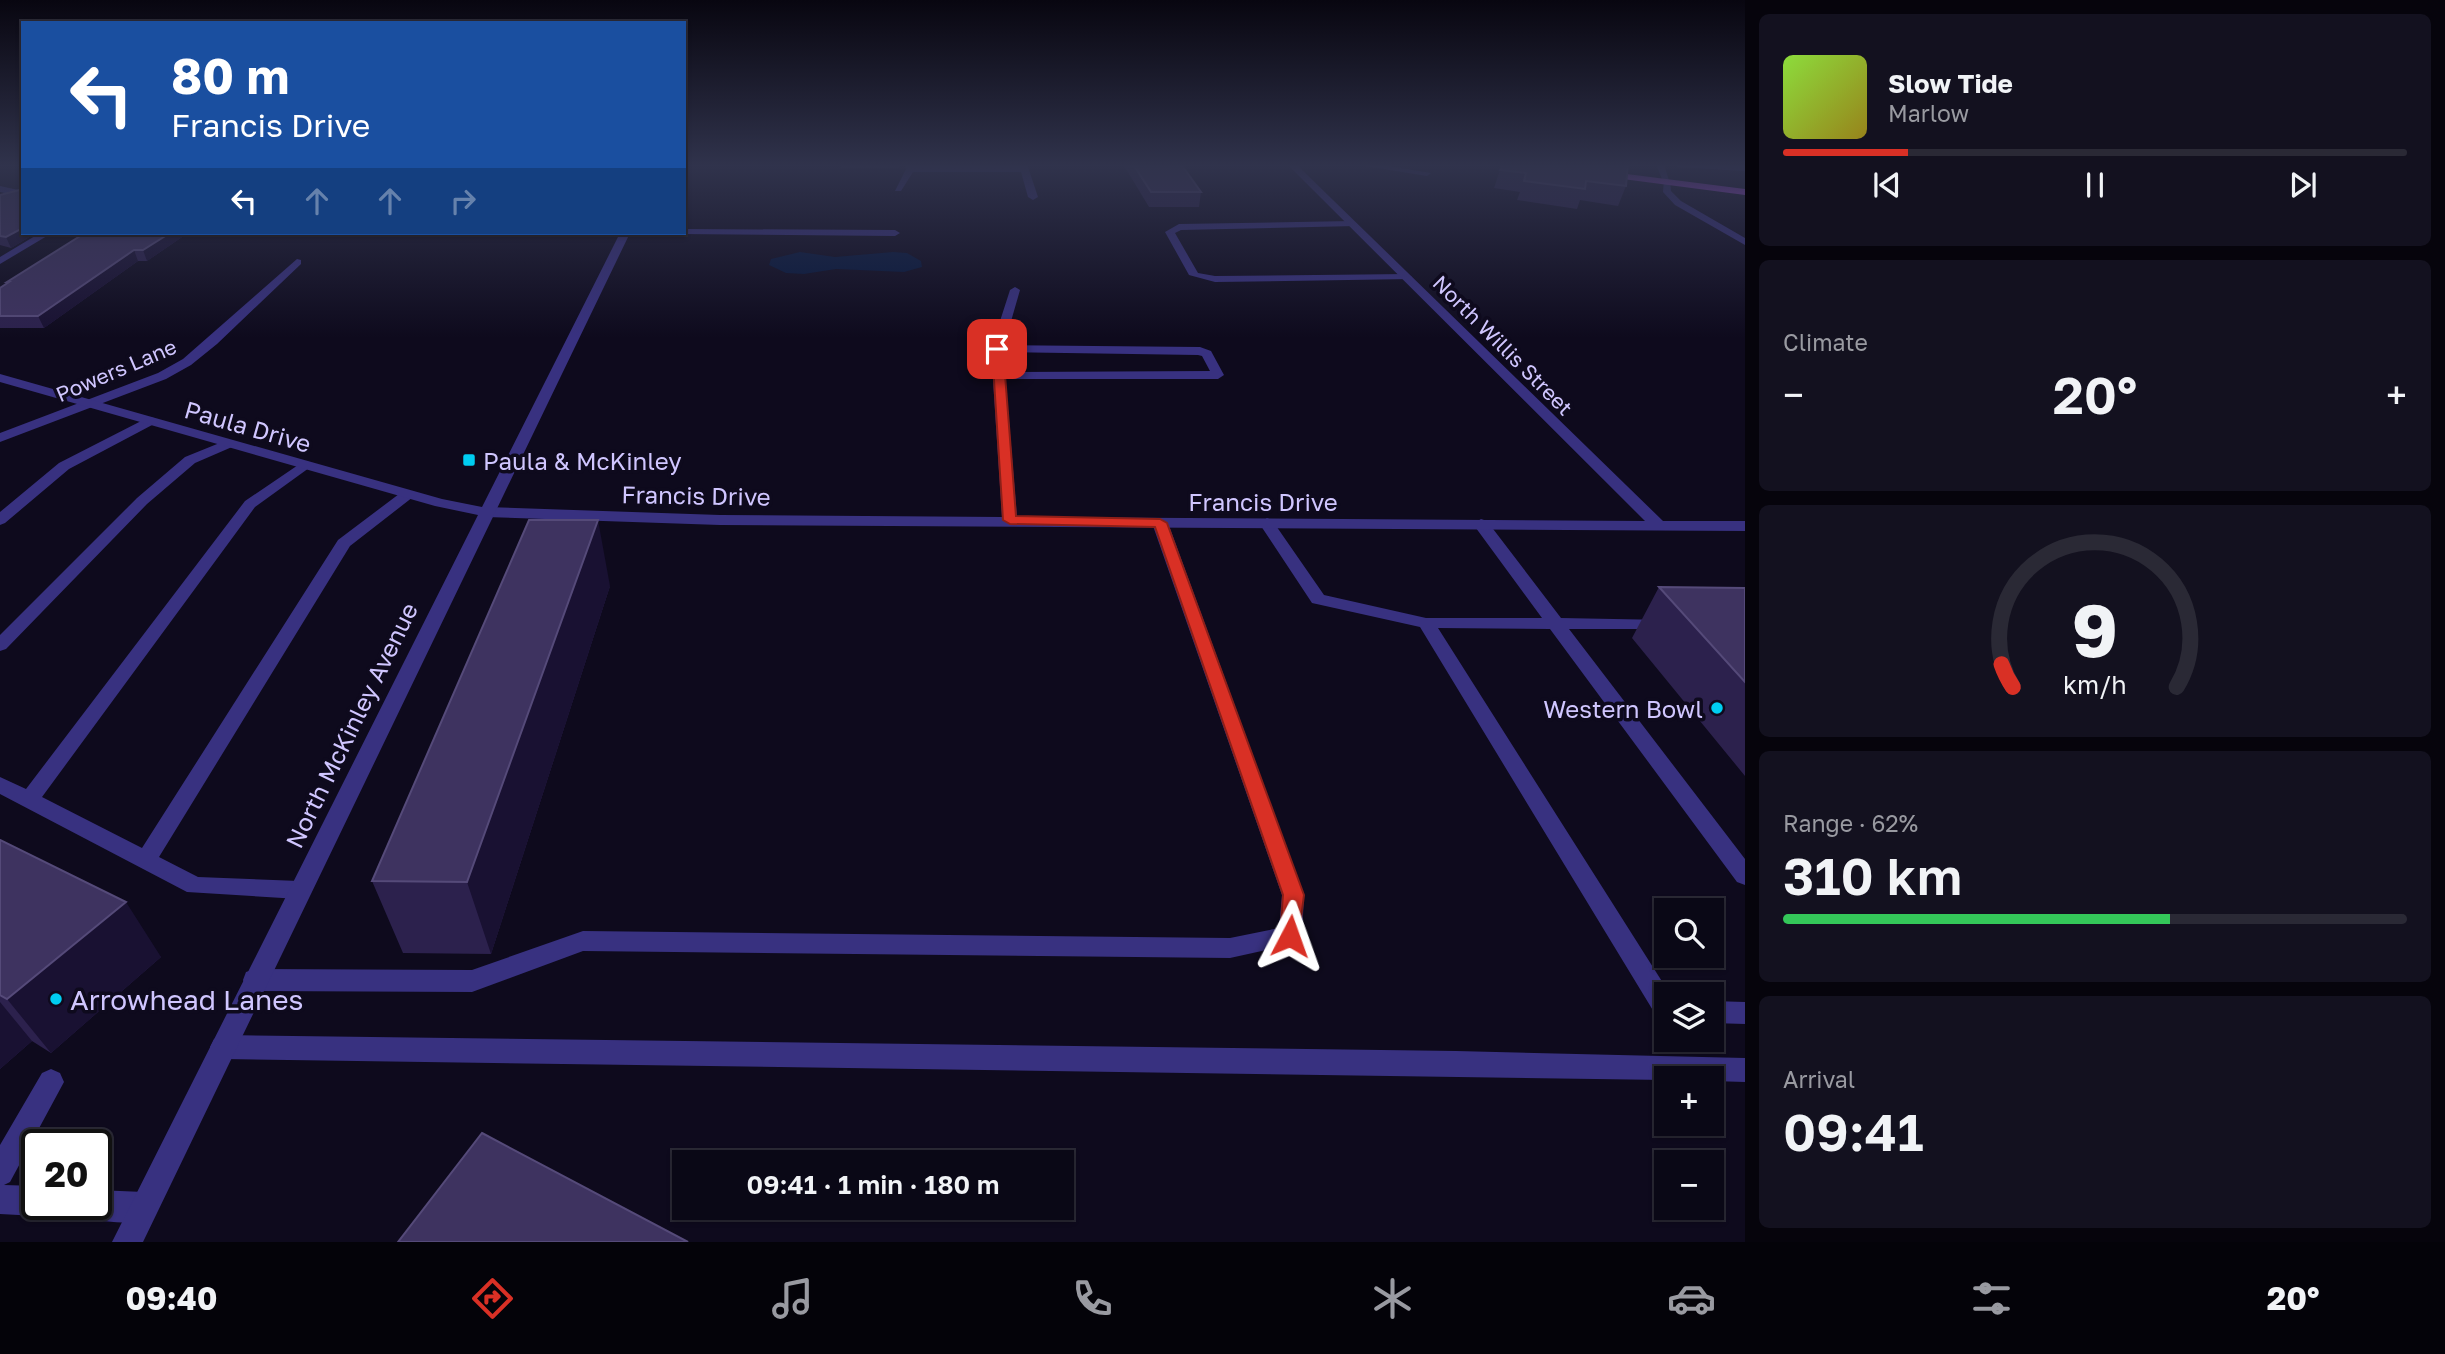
<!DOCTYPE html>
<html lang="en">
<head>
<meta charset="utf-8">
<style>
  body { margin:0; font-family:"Golos Text",sans-serif; background:#13111f; color:#f1f3f6; height:100vh; display:flex; flex-direction:column; font-size:26px; white-space:nowrap }
  * { box-sizing:border-box; margin:0 }
  p { font-size:23px; color:#999aa1 }
  .icon { flex:none; width:38px; height:38px; fill:none; stroke:currentColor; stroke-width:2; stroke-linecap:round; stroke-linejoin:round }
  .map { position:relative; flex:1; overflow:hidden }
  .details { display:flex; flex-direction:column; gap:14px; padding:14px; background:#06040c; width:700px }
  .details>* { flex:none }
  .banner { position:absolute; left:21px; top:21px; width:665px; height:214px; border-radius:0px; box-shadow:0 2px 5px #0004,0 0 0 2px #2a2935; background:#1a4fa0; color:#fff; overflow:hidden }
  .controls { position:absolute; left:1654px; top:898px; display:grid; gap:14px }
  .controls a { display:grid; place-items:center; width:70px; height:70px; border-radius:0px; background:#0a0816; box-shadow:0 2px 5px #0004,0 0 0 2px #2a2935; font-size:35px }
  .speed { position:absolute; left:21px; top:1129px; display:flex; gap:14px; font-size:35px; font-weight:700; text-align:center }
  .speed>* { display:grid; place-content:center; width:91px; height:91px; border-radius:50%; background:#0a0816; box-shadow:0 2px 5px #0004,0 0 0 2px #2a2935; line-height:1 }
  .speed .limit { border:4px solid #111; border-radius:10px; background:#fff; color:#111 }
  .pin { position:absolute; display:grid; place-items:center; width:60px; height:60px; color:#fff; margin:-30px; border-radius:14px; box-shadow:0 4px 10px #0006 }
  .me { position:absolute; width:77px; margin:-38px; rotate:4deg; stroke-linejoin:round; filter:drop-shadow(0 0 5px #0008) }
  .turn { display:flex; align-items:center; gap:24px; height:147px; padding:0 35px; font-size:32px }
  .turn .icon { width:91px; height:91px; stroke-width:2.5 }
  .turn b { display:block; font-size:49px; line-height:60px }
  .lanes { display:flex; align-items:center; height:66px; padding:0 35px; background:#0003; justify-content:center; gap:35px; direction:ltr }
  .lanes .off { opacity:.35 }
  .big { font-size:52px; font-weight:600; line-height:1.1 }
  .details .widget { flex:1; display:flex; flex-direction:column; justify-content:center; gap:10px; min-width:0; padding:0 24px; border-radius:10px; background:#13111f }
  .details .dial { align-items:center; gap:0 }
  .dial svg { height:182px; overflow:visible; fill:none; stroke:#2a2935; stroke-width:7; stroke-linecap:round; text-anchor:middle }
  .dial text { fill:#f1f3f6; stroke:none }
  .song { display:flex; align-items:center; gap:21px }
  .cover { width:84px; height:84px; border-radius:10px; background:linear-gradient(135deg,hsl(90 70% 55%),hsl(50 70% 35%)) }
  .played { height:7px; border-radius:4px; background:linear-gradient(90deg,#d93025 20%,#2a2935 20%) }
  .keys { display:flex; justify-content:space-around; direction:ltr }
  .heat { display:flex; justify-content:space-between; align-items:center; font-size:38px; direction:ltr }
  .charge { height:10px; border-radius:5px; background:linear-gradient(90deg,#34c759 62%,#2a2935 0) }
  .trip { position:absolute; left:672px; top:1150px; width:402px; height:70px; border-radius:0px; background:#0a0816; box-shadow:0 2px 5px #0004,0 0 0 2px #2a2935; font-weight:600; line-height:70px; text-align:center }
  .tabs { display:flex; height:112px; justify-content:space-around; align-items:center; background:#040309; color:#999aa1 }
  .tabs .icon { width:49px; height:49px }
  .tabs .active { color:#d93025 }
  .tabs b { font-size:32px; color:#f1f3f6 }
  main { display:flex; flex:1; min-height:0 }
  .map>svg:first-child { display:block }
  .water { fill:#05163b }
  .lines { fill:none; stroke-linecap:round; stroke-linejoin:round }
  .service { fill:#383180; fill-rule:evenodd }
  .minor { fill:#383180; fill-rule:evenodd }
  .tertiary { fill:#383180; fill-rule:evenodd }
  .primary { fill:#c64dff; fill-rule:evenodd }
  .wall { fill:#2c214d }
  .shaded-wall { fill:#191132 }
  .building { fill:#3e3360; stroke:#554a79; stroke-width:2 }
  .route { fill:#d93025; stroke:#8d1f18; stroke-width:2 }
  .poi-dot { fill:#00cdf1; stroke:#0e0a1d; stroke-width:2.5 }
  .labels { text-anchor:middle; dominant-baseline:central; stroke-width:7; stroke-linejoin:round; paint-order:stroke }
  .far-street-label { font-size:21px; fill:#d0c6ff; stroke:#0e0a1d }
  .street-label { font-size:24px; fill:#d0c6ff; stroke:#0e0a1d }
  .poi-label { font-size:24px; fill:#d0c6ff; stroke:#0e0a1d; text-anchor:start }
  .near-poi-label { font-size:28px; fill:#d0c6ff; stroke:#0e0a1d; text-anchor:start }
</style>
</head>
<body>
<main>
<div class="map">
<svg width="1745" height="1242" viewBox="0 0 1745 1242">
  <rect width="100%" height="100%" fill="#0e0a1d"/>
  <path class="water" d="M 893,252 L 907,253 L 921,261 L 922,267 L 904,272 L 836,269 L 804,274 L 786,273 L 769,265 L 771,259 L 800,252 L 835,257 Z"/>
  <g class="lines">
    <path class="service" d="M 905,164 L 913,164 L 914,166 L 1020,166 L 1019,164 L 1027,164 L 1038,197 L 1033,200 L 1028,197 L 1021,172 L 913,172 L 901,191 L 895,191 L 906,169 Z
      M 1353,164 L 1376,164 L 1431,173 L 1427,176 Z
      M 1656,164 L 1664,164 L 1670,184 L 1664,184 Z
      M 1674,164 L 1745,165 L 1745,171 L 1678,167 Z
      M 1352,221 L 1357,224 L 1355,226 L 1181,230 L 1175,233 L 1198,273 L 1215,276 L 1407,274 L 1412,277 L 1411,279 L 1215,282 L 1189,275 L 1165,232 L 1179,224 Z
      M 684,229 L 895,230 L 900,233 L 895,236 L 681,234 Z
      M 997,345 L 1200,347 L 1211,351 L 1224,375 L 1218,379 L 998,379 L 992,375 L 994,372 L 1210,371 L 1202,356 L 1198,355 L 993,352 L 991,349 Z
      M 149,417 L 154,418 L 154,424 L 69,469 L 5,523 L 0,525 L 0,512 L 59,463 Z
      M 227,440 L 232,441 L 232,447 L 195,463 L 147,504 L 6,649 L 0,651 L 0,635 L 137,498 L 185,457 Z
      M 304,461 L 309,462 L 309,468 L 255,507 L 42,797 L 142,848 L 338,540 L 403,491 L 413,491 L 415,494 L 413,497 L 350,546 L 159,857 L 198,877 L 299,881 L 307,883 L 310,890 L 307,897 L 299,899 L 187,892 L 0,794 L 0,777 L 26,789 L 245,501 Z
      M 1160,518 L 1168,523 L 1304,895 L 1302,936 L 1298,943 L 1230,958 L 583,951 L 472,992 L 255,991 L 246,988 L 243,980 L 246,972 L 255,969 L 472,970 L 583,931 L 1230,938 L 1279,928 L 1282,895 L 1152,523 Z
      M 1267,518 L 1272,520 L 1324,595 L 1426,618 L 1542,618 L 1473,524 L 1481,519 L 1487,521 L 1561,618 L 1667,620 L 1670,624 L 1661,629 L 1569,629 L 1745,859 L 1745,885 L 1737,882 L 1550,629 L 1438,628 L 1670,994 L 1666,994 L 1666,1020 L 1657,1017 L 1420,627 L 1312,603 L 1259,523 Z
      M 1712,1001 L 1745,1002 L 1745,1024 L 1712,1023 Z
      M 223,1035 L 1456,1051 L 1745,1058 L 1745,1082 L 1712,1081 L 1712,1078 L 1666,1078 L 1666,1080 L 223,1059 L 214,1055 L 210,1047 L 214,1039 Z
      M 51,1069 L 60,1073 L 64,1082 L 10,1182 L 4,1185 L 37,1186 L 37,1204 L 50,1204 L 47,1211 L 37,1216 L 0,1214 L 0,1145 L 42,1073 Z
      M 96,1190 L 144,1192 L 154,1197 L 159,1207 L 154,1217 C 134,1226 98,1223 78,1214 L 73,1204 L 96,1204 Z"/>
    <path class="minor" d="M 1287,164 L 1296,164 L 1663,521 L 1745,521 L 1745,531 L 720,525 L 486,517 L 478,512 L 486,507 L 720,515 L 1002,517 L 991,349 L 1010,290 L 1015,287 L 1020,290 L 1003,349 L 1017,517 L 1645,521 Z
      M 1664,180 L 1670,180 L 1671,191 L 1681,201 L 1745,238 L 1745,245 L 1675,205 L 1663,192 Z
      M 0,186 L 23,191 L 23,197 L 0,192 Z
      M 40,233 L 52,233 L 0,264 L 0,257 Z
      M 297,259 L 301,260 L 301,264 L 217,344 L 191,365 L 166,379 L 0,442 L 0,433 L 158,373 L 183,359 Z"/>
    <path class="tertiary" d="M 620,233 L 630,233 L 143,1242 L 112,1242 L 478,515 L 435,506 L 0,382 L 0,374 L 442,499 L 482,507 Z"/>
    <path class="primary" d="M 1603,171 L 1745,189 L 1745,195 L 1600,176 Z"/>
  </g>
  <path class="wall" d="M 841,164 L 899,164 L 899,168 L 841,168 Z
    M 1123,164 L 1181,164 L 1201,192 L 1199,207 L 1149,207 Z
    M 1500,170 L 1626,186 L 1618,206 L 1580,200 L 1577,209 L 1517,200 L 1520,192 L 1494,188 Z
    M 0,195 L 23,233 L 36,233 L 11,248 L 0,245 Z
    M 85,233 L 188,233 L 147,261 L 138,261 L 44,328 L 0,328 L 0,288 L 7,284 L 7,282 Z
    M 610,586 L 491,954 L 403,953 L 372,881 Z
    M 1659,587 L 1745,588 L 1745,776 L 1632,638 Z
    M 0,840 L 161,957 L 51,1053 L 32,1041 L 0,1069 Z"/>
  <path class="shaded-wall" d="M 23,228 L 23,233 L 36,233 L 11,248 L 6,237 Z
    M 170,233 L 188,233 L 147,261 L 143,250 Z
    M 134,250 L 138,261 L 44,328 L 38,316 Z
    M 598,520 L 610,586 L 491,954 L 467,882 Z
    M 126,902 L 161,957 L 51,1053 L 7,999 Z
    M 0,1002 L 32,1041 L 0,1069 Z"/>
  <path class="building" d="M 1133,164 L 1181,164 L 1201,192 L 1151,192 Z
    M 1503,164 L 1628,164 L 1626,186 L 1586,181 L 1585,189 L 1524,181 L 1526,173 L 1500,170 Z
    M 23,189 L 23,228 L 6,237 L 0,236 L 0,195 Z
    M 85,233 L 170,233 L 143,250 L 134,250 L 38,316 L 0,316 L 0,288 L 9,282 L 7,282 Z
    M 529,520 L 598,520 L 467,882 L 372,881 Z
    M 1659,587 L 1745,588 L 1745,682 Z
    M 0,840 L 126,902 L 7,999 L 0,995 Z
    M 482,1133 L 688,1242 L 398,1242 Z"/>
  <linearGradient id="sky" x2="0" y2="1"><stop stop-color="#080610"/><stop offset="0.49" stop-color="#30334c"/><stop offset="1" stop-color="#30334c" stop-opacity="0"/></linearGradient>
  <rect width="1745" height="338" fill="url(#sky)"/>
  <path class="route" d="M 997,345 L 1003,349 L 1016,516 L 1160,519 L 1167,523 L 1304,895 L 1298,942 L 1290,945 L 1283,942 L 1280,936 L 1283,895 L 1155,527 L 1010,524 L 1003,520 L 992,349 Z"/>
  <g class="poi-dot">
    <rect x="462" y="453" width="14" height="14" rx="3.5"/>
    <circle cx="1717" cy="708" r="7"/>
    <circle cx="56" cy="999" r="7"/>
  </g>
  <g class="labels">
    <g class="far-street-label">
      <text transform="translate(1503 345) rotate(45)">North Willis Street</text>
      <text transform="translate(116 370) rotate(-23)">Powers Lane</text>
    </g>
    <g class="street-label">
      <text transform="translate(248 426) rotate(16)">Paula Drive</text>
      <text transform="translate(696 495) rotate(1)">Francis Drive</text>
      <text x="1263" y="501">Francis Drive</text>
      <text transform="translate(351 725) rotate(-64)">North McKinley Avenue</text>
    </g>
    <g class="poi-label">
      <text x="483" y="460">Paula &amp; McKinley</text>
      <text x="1703" y="708" text-anchor="end">Western Bowl</text>
    </g>
    <g class="near-poi-label">
      <text x="70" y="999">Arrowhead Lanes</text>
    </g>
  </g>
</svg>
<div class="controls">
<a><svg class="icon" aria-label="search" viewBox="0 0 24 24"><circle cx="10" cy="10" r="6"/><path d="M15 15l6 6"/></svg></a>
<a><svg class="icon" aria-label="layers" viewBox="0 0 24 24"><path d="M12 4l9 5-9 5-9-5zM3 14l9 5 9-5"/></svg></a>
<a>+</a>
<a>−</a>
</div>
<div class="speed"><div class="limit">20</div></div>
<div class="pin" style="left:997px;top:349px;background:#d93025"><svg class="icon" aria-label="arrive" viewBox="0 0 24 24"><path d="M6 21V4h12l-3 4 3 4H6"/></svg></div>
<svg class="me" style="left:1290px;top:936px" viewBox="-20 -20 40 40"><path d="M0-17L14 15 0 8-14 15z" fill="#d93025" stroke="#fff" stroke-width="4"/></svg>
<div class="trip">09:41 · 1 min · 180 m</div>
<div class="banner">
<div class="turn"><svg class="icon" aria-label="left" viewBox="0 0 24 24"><path d="M17 20v-9H6M10 6l-5 5 5 5"/></svg><div><b>80 m</b>Francis Drive</div></div>
<div class="lanes"><svg class="icon" aria-label="left" viewBox="0 0 24 24"><path d="M17 20v-9H6M10 6l-5 5 5 5"/></svg><svg class="icon off" aria-label="ahead" viewBox="0 0 24 24"><path d="M12 20V5M6 11l6-6 6 6"/></svg><svg class="icon off" aria-label="ahead" viewBox="0 0 24 24"><path d="M12 20V5M6 11l6-6 6 6"/></svg><svg class="icon off" aria-label="right" viewBox="0 0 24 24"><path d="M7 20v-9h11M14 6l5 5-5 5"/></svg></div>
</div>
</div>
<section class="details">
<div class="widget">
<div class="song"><i class="cover"></i><div><b>Slow Tide</b><p>Marlow</p></div></div>
<div class="played"></div>
<div class="keys"><svg class="icon" aria-label="previous" viewBox="0 0 24 24"><path d="M18 5L8 12l10 7zM5 5v14"/></svg><svg class="icon" aria-label="pause" viewBox="0 0 24 24"><path d="M8 5v14M16 5v14"/></svg><svg class="icon" aria-label="next" viewBox="0 0 24 24"><path d="M6 5l10 7-10 7zM19 5v14"/></svg></div>
</div>
<div class="widget"><p>Climate</p>
<div class="heat"><a>−</a><b class="big">20°</b><a>+</a></div>
</div>
<div class="widget dial"><svg viewBox="0 0 100 80">
<path d="M14 69A42 42 0 1 1 86 69"/>
<path d="M14 69A42 42 0 0 1 9 59" stroke="#d93025"/>
<text x="50" y="56" font-size="32" font-weight="700">9</text>
<text x="50" y="72" font-size="11">km/h</text>
</svg></div>
<div class="widget"><p>Range · 62%</p><b class="big">310 km</b><div class="charge"></div></div>
<div class="widget"><p>Arrival</p><b class="big">09:41</b></div>
</section>
</main>
<nav class="tabs">
<b>09:40</b>
<svg class="icon active" aria-label="directions" viewBox="0 0 24 24"><path d="M12 3l9 9-9 9-9-9zM9 14v-3h6M13 9l2 2-2 2"/></svg>
<svg class="icon" aria-label="music" viewBox="0 0 24 24"><path d="M9 18V5l10-2v13"/><circle cx="6" cy="18" r="3"/><circle cx="16" cy="16" r="3"/></svg>
<svg class="icon" aria-label="phone" viewBox="0 0 24 24"><path d="M5 4h4l2 5-3 2q2 4 5 5l2-3 5 2v4C11 20 4 13 5 4z"/></svg>
<svg class="icon" aria-label="climate" viewBox="0 0 24 24"><path d="M12 3v18M4 7l16 10M4 17L20 7"/></svg>
<svg class="icon" aria-label="car" viewBox="0 0 24 24"><path d="M5 17H2v-5l4-1 3-4h7l3 4 3 1v5h-3M9 17h6M6 11h13"/><circle cx="7" cy="17" r="2"/><circle cx="17" cy="17" r="2"/></svg>
<svg class="icon" aria-label="filters" viewBox="0 0 24 24"><path d="M4 7h16M4 17h16"/><circle cx="9" cy="7" r="2"/><circle cx="15" cy="17" r="2"/></svg>
<b>20°</b>
</nav>
</body>
</html>
